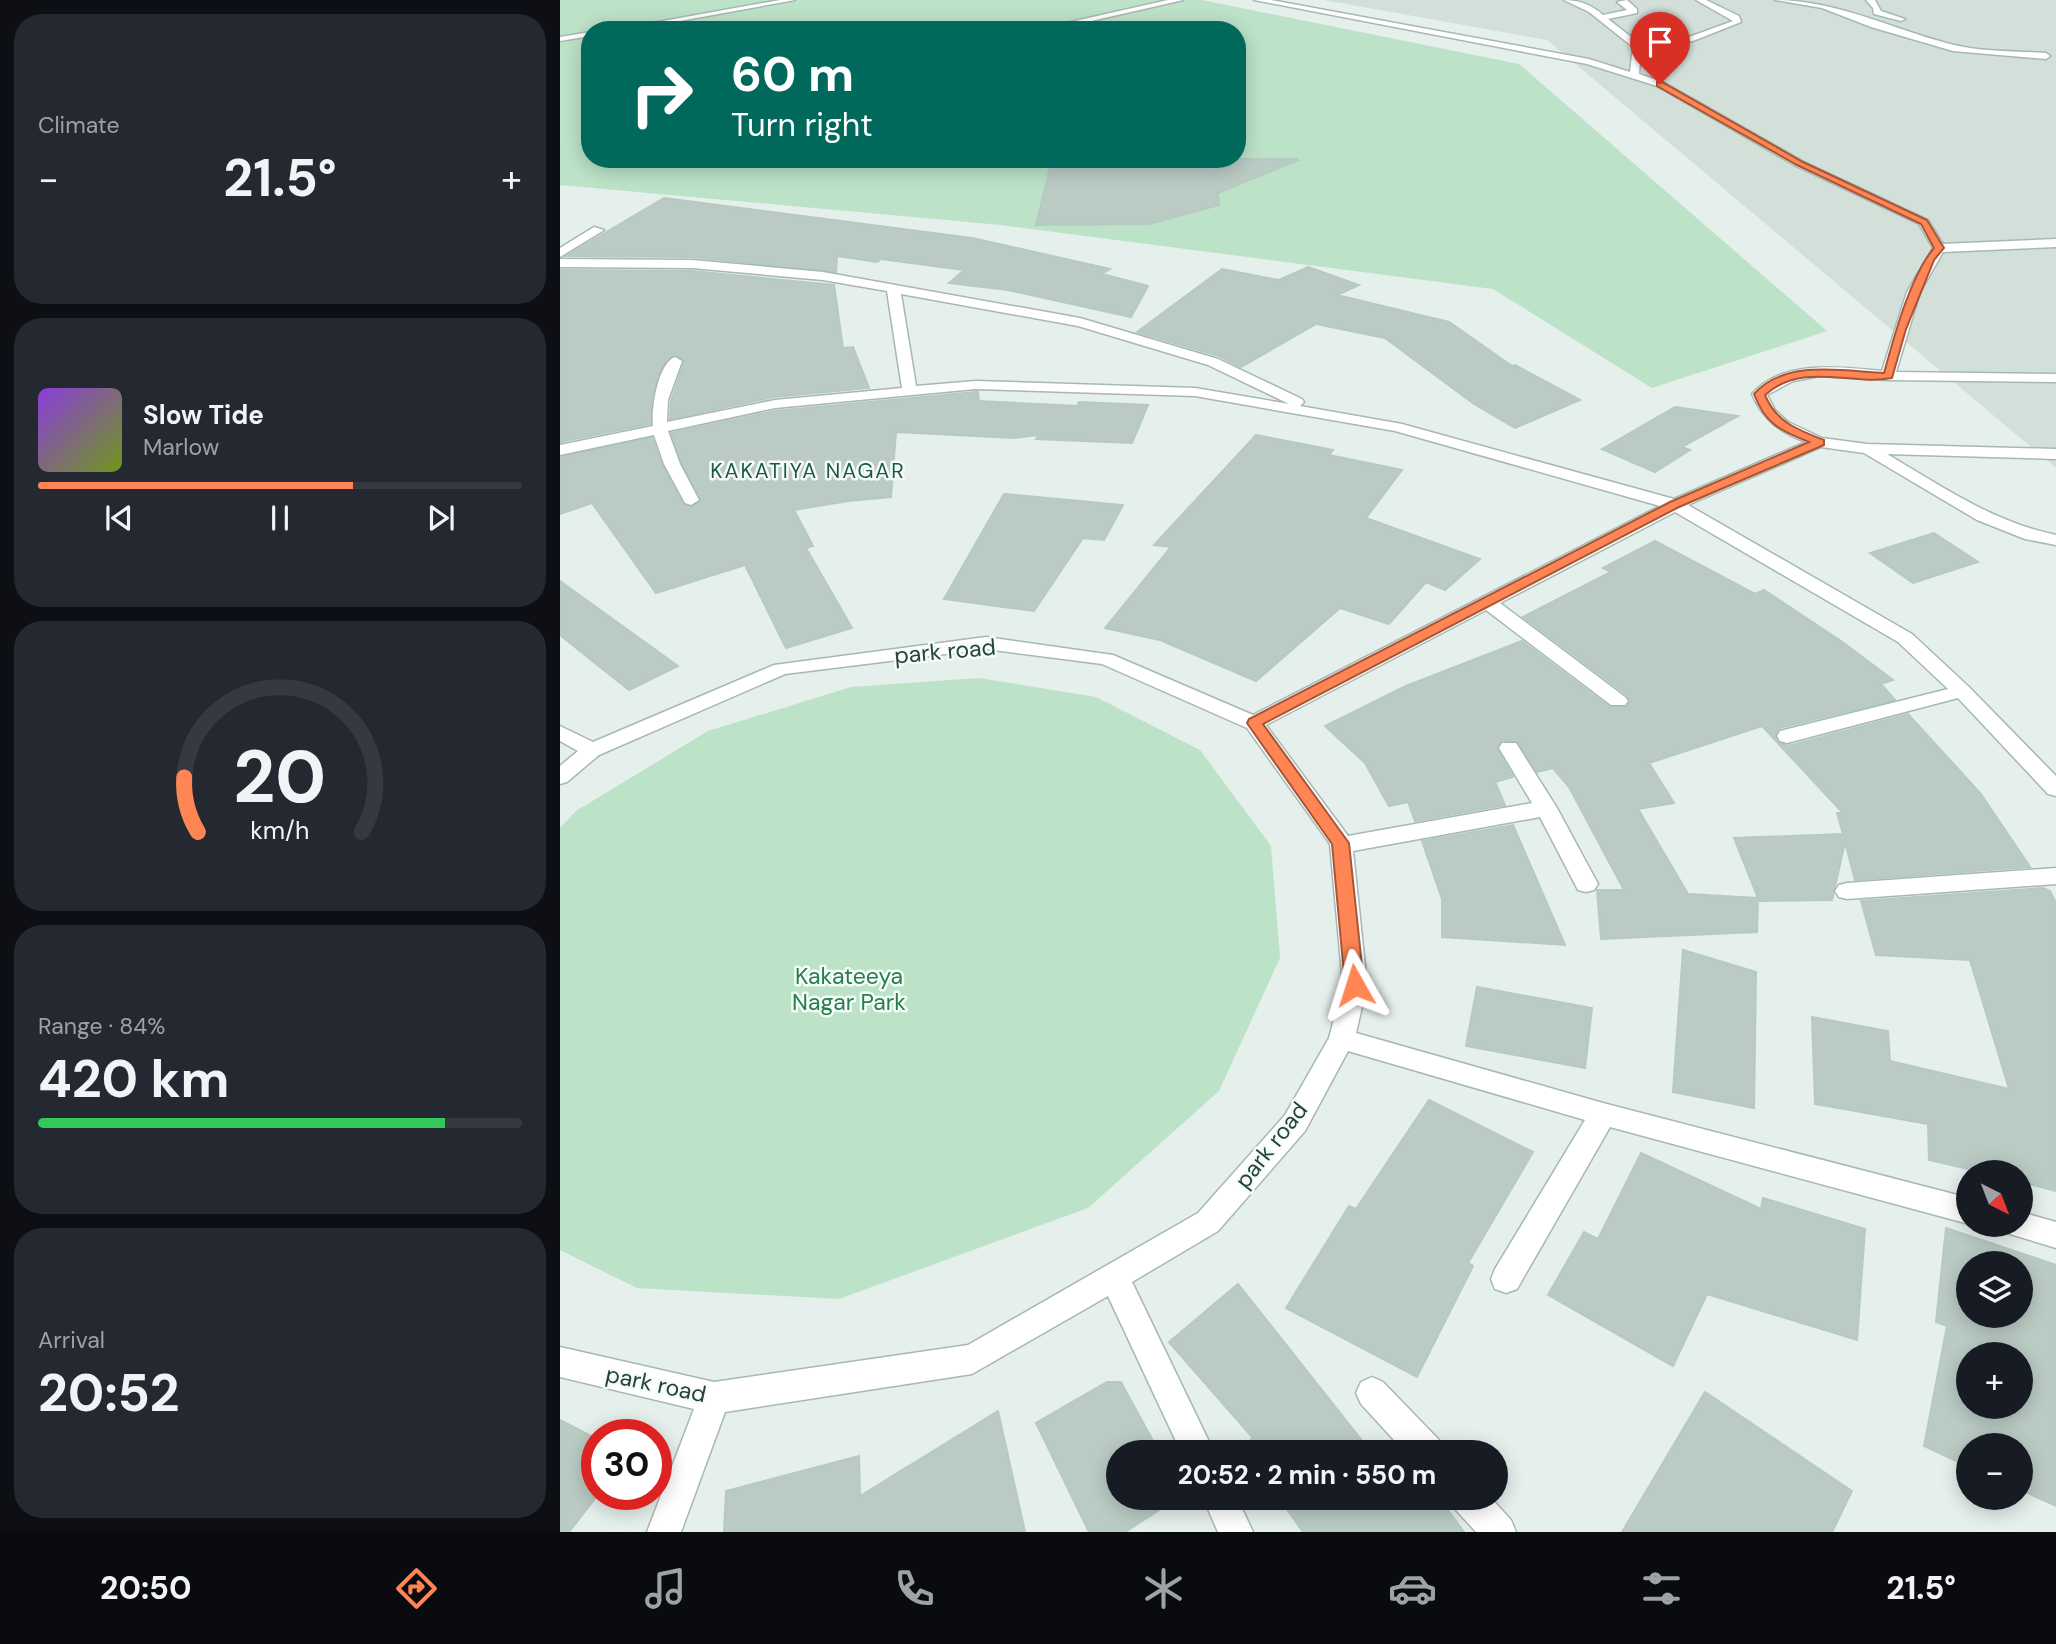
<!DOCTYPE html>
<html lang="en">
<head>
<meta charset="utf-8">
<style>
  body { margin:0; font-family:"DM Sans",sans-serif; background:#242831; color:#f1f3f6; height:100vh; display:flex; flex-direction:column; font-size:26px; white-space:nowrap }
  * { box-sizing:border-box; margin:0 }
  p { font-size:23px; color:#9ea1a6 }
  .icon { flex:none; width:38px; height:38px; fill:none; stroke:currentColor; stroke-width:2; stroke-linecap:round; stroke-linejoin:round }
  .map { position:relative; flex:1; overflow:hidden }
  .side { display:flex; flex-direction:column; gap:14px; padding:14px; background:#0d0f14; width:560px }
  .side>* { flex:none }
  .hud { position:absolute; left:21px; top:21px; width:665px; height:147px; border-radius:28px; box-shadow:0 4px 18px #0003; background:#00695c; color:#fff; overflow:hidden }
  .needle { width:46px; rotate:138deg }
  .tools { position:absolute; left:1396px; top:1160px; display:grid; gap:14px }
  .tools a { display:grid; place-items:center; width:77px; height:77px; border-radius:50%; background:#171b24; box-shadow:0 4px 18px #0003; font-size:35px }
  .speed { position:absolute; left:21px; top:1419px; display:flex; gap:14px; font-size:35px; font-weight:700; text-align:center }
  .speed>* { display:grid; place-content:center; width:91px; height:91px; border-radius:50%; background:#171b24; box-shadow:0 4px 18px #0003; line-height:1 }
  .speed .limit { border:10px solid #d22; background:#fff; color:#111 }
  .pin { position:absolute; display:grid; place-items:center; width:60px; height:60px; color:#fff; margin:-72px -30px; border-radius:50% 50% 50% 0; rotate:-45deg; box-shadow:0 0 7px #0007 }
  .pin .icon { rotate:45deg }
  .me { position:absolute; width:77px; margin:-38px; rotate:354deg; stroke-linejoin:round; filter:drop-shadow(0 0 5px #0008) }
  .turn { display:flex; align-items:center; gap:24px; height:147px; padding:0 35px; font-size:32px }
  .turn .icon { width:91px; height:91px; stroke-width:2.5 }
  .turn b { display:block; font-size:49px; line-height:60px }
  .big { font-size:52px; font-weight:700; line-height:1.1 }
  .side .widget { flex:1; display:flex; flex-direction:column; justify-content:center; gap:10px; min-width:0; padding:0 24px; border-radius:28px; background:#242831 }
  .side .dial { align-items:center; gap:0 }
  .dial svg { height:182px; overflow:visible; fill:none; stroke:#363941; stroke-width:7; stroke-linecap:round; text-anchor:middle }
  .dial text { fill:#f1f3f6; stroke:none }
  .song { display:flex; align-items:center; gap:21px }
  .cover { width:84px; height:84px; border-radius:10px; background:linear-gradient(135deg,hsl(270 70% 55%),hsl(80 70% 35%)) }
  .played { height:7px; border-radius:4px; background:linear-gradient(90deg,#ff8554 65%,#363941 65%) }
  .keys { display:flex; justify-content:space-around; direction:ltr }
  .heat { display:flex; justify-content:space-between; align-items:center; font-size:38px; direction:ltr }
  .charge { height:10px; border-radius:5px; background:linear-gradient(90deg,#34c759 84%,#363941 0) }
  .trip { position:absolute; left:546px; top:1440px; width:402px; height:70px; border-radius:35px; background:#171b24; box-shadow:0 4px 18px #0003; font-weight:700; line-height:70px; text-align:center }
  .menu { display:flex; height:112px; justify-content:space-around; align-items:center; background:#090b0e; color:#9ea1a6 }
  .menu .icon { width:49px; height:49px }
  .menu .on { color:#ff8554 }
  .menu b { font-size:32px; color:#f1f3f6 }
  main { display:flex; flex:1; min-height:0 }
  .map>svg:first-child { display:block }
  .built { fill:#d3e0da }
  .green { fill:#bce2c8; fill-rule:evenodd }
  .building { fill:#bacbc4; stroke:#b6cac3; stroke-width:2; fill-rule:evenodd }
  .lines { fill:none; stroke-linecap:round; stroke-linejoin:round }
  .lane-casing { stroke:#a7b8b3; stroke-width:3 }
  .street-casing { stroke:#a7b8b3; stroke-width:3 }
  .lane { fill:#fff; fill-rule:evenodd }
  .street { fill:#fff; fill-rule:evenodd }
  .route { fill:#ff8554; stroke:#a65637; stroke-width:2 }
  .labels { text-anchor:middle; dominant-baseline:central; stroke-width:5; stroke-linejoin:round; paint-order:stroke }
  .far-neighbourhood-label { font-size:21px; letter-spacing:2px; fill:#1b584c; stroke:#f6fbf9 }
  .street-label { font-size:23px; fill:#22443c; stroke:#f6fbf9 }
  .park-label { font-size:23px; fill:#277f4d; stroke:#f6fbf9 }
</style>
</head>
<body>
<main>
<section class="side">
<div class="widget"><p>Climate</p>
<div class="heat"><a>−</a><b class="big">21.5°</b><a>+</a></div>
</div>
<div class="widget">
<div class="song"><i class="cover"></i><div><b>Slow Tide</b><p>Marlow</p></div></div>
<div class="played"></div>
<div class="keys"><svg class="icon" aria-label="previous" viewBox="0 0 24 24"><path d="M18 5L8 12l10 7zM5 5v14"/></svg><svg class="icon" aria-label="pause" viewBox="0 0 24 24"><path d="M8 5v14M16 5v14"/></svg><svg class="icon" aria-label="next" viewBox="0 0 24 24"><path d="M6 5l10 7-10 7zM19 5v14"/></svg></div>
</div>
<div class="widget dial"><svg viewBox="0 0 100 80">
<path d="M14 69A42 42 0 1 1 86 69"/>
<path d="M14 69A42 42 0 0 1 8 45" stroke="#ff8554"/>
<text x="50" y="56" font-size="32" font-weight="700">20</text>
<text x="50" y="72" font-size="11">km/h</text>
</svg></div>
<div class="widget"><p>Range · 84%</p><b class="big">420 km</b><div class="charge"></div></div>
<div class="widget"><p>Arrival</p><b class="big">20:52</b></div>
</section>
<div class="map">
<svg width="1496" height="1532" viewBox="0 0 1496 1532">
  <rect width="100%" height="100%" fill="#e5efeb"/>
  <path class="built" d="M 764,0 L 1496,0 L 1496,468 L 987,40 Z"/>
  <path class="green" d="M 0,0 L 642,0 L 959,64 L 1267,331 L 1092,388 L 933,289 L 441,225 L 0,185 ZM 30,30 L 677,30 L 677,159 L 30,159 Z
    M 419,678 L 536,697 L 640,750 L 711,846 L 720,958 L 659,1091 L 528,1208 L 279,1299 L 77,1288 L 0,1250 L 0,828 L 16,811 L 148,731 L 291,687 Z"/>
  <path class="building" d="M 502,159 L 737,159 L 738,160 L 658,193 L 659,205 L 589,224 L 476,225 L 491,164 Z
    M 104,198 L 412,238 L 550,269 L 542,274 L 588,286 L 571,317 L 448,290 L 389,283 L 404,270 L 321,259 L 317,262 L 277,256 L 276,272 L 132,257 L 6,256 Z
    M 748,267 L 799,285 L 777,295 L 889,322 L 952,366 L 955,365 L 1020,400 L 955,428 L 914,404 L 825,338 L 756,324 L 681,367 L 659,356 L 577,332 L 662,269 L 719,280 Z
    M 0,270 L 132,271 L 274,285 L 283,348 L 293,347 L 309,388 L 214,397 L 110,419 L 111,401 L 124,362 L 114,355 L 107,359 L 98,376 L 92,398 L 90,424 L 0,442 Z
    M 415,392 L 418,392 L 419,401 L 517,406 L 519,402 L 588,405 L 572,443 L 476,439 L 478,435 L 453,438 L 336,432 L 331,497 L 288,501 L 234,510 L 253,546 L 246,548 L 292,628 L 226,648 L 185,565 L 96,593 L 32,503 L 0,514 L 0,457 L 92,438 L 102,465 L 123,504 L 132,507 L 141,499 L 122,463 L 111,433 L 215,411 Z
    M 1115,407 L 1178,416 L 1122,447 L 1130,450 L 1095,472 L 1042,449 Z
    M 696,435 L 773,450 L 769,455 L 842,470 L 806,518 L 920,559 L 885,590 L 866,582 L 829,624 L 780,608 L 696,681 L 600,640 L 545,628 L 611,547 L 594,545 Z
    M 444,494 L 563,505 L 544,540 L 523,538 L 474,611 L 384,599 Z
    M 1374,533 L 1418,562 L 1353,583 L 1310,553 Z
    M 1095,541 L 1195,594 L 1204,590 L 1281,641 L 1333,680 L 1321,684 L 1335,700 L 1219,728 L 1215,735 L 1218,742 L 1228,746 L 1348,714 L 1421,794 L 1470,867 L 1295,880 L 1285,842 L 1272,900 L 1199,901 L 1198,898 L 1197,932 L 1041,939 L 1037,890 L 1064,890 L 1009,787 L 993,768 L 977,772 L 958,742 L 942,740 L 937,749 L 953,777 L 935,782 L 945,805 L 855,821 L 848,802 L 829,806 L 805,763 L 765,726 L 846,686 L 962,641 L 1049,707 L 1067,707 L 1071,701 L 1067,695 L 963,617 L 1051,572 L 1043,568 ZM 1202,726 L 1283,813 L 1277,813 L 1283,834 L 1174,838 L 1198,898 L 1128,894 L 1078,809 L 1114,803 L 1089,763 Z
    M 0,581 L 118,666 L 69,690 L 0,635 Z
    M 953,825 L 1005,945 L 882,937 L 882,899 L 862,841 Z
    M 1483,888 L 1490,891 L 1496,903 L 1496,1191 L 1461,1182 L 1461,1172 L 1421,1172 L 1369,1160 L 1368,1124 L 1255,1104 L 1252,1017 L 1328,1031 L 1330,1061 L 1449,1089 L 1410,960 L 1316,955 L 1301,901 Z
    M 1123,950 L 1196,972 L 1194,1108 L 1113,1092 Z
    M 917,987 L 1032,1008 L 1025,1068 L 906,1046 Z
    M 869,1100 L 973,1152 L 908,1263 L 913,1266 L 857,1377 L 726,1308 L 789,1206 L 796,1209 Z
    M 1081,1153 L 1201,1209 L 1203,1198 L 1305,1229 L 1297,1340 L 1147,1294 L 1113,1366 L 988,1295 L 1024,1232 L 1038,1239 Z
    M 1386,1228 L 1496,1265 L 1496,1506 L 1461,1490 L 1461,1446 L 1409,1446 L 1409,1467 L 1364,1446 L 1387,1326 L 1376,1322 ZM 1409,1264 L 1461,1264 L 1461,1316 L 1409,1316 ZM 1409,1354 L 1461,1354 L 1461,1407 L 1409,1407 Z
    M 678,1284 L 811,1452 L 686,1452 L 682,1447 L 693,1438 L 609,1342 Z
    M 547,1382 L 561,1382 L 599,1452 L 558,1452 L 558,1498 L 618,1498 L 565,1532 L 529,1532 L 476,1423 Z
    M 1145,1392 L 1292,1491 L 1272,1532 L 1062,1532 Z
    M 438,1411 L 465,1532 L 164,1532 L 166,1491 L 299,1456 L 300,1496 Z
    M 0,1420 L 37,1439 L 37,1496 L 9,1532 L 0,1532 Z
    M 719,1498 L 879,1498 L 904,1532 L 743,1532 Z"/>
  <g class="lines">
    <g class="lane-casing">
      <path id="lane" d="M 220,0 L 235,0 L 70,30 L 53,30 Z
        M 30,32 L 30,36 L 0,41 L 0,37 Z"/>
    </g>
    <g class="street-casing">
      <path id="street" d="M 608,0 L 623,0 L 492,30 L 475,30 Z
        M 694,0 L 711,0 L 1029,59 L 1070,72 L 1073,47 L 1029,12 L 1004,0 C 1019,0 1032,5 1043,15 L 1067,10 L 1057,2 L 1067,0 L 1077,9 L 1077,13 L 1048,19 L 1079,43 L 1129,37 L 1173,21 L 1136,0 L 1146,0 L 1179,16 L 1181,22 L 1133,41 L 1081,48 L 1079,74 L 1103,82 L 1244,162 L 1368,220 L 1383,244 L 1496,239 L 1496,247 L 1383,252 L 1360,292 L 1336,372 L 1496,374 L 1496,382 L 1328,380 L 1260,376 L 1233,381 L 1207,395 L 1215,410 L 1228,422 L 1262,438 L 1307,444 L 1496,449 L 1496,459 L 1327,454 C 1381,486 1433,522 1496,535 L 1496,545 L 1465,539 L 1417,520 L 1304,453 L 1261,447 L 1128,505 L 1352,634 L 1409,687 L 1496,776 L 1496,796 L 1488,794 L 1398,698 L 1227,743 L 1220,741 L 1217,736 L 1220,731 L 1388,689 L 1338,642 L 1115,512 L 940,603 L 1065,697 L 1068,701 L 1065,705 L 1051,705 L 926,610 L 706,725 L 788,836 L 972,803 L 939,748 L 942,743 L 956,743 L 997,808 L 1038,884 L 1034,890 L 1026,892 L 1018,890 L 980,817 L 793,851 L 807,985 L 796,1033 L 1043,1103 L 1409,1198 L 1409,1224 L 1050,1127 L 957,1289 L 946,1293 L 935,1289 L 931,1279 L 935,1269 L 1025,1120 L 788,1051 L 745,1131 L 658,1231 L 572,1282 L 654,1452 L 621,1452 L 548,1296 L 412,1374 L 165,1412 L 121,1532 L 87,1532 L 134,1409 L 0,1377 L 0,1347 L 154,1382 L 408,1345 L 638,1213 L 725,1115 L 769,1038 L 783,985 L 770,844 L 687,728 L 542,664 L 426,649 L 225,674 L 39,755 L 7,782 L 0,784 L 0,766 L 18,751 L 0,741 L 0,726 L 33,742 L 214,665 L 426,637 L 553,655 L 693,715 L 1100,506 L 835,431 L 635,396 L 415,389 L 215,408 L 108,431 L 120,464 L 139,500 L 131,505 L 125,503 L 104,464 L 94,435 L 0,455 L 0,445 L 93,426 C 91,409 98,363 115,357 L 122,361 L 108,400 L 107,422 L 215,400 L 342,388 L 327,291 L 263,280 L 132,268 L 0,267 L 0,259 L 132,260 L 263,272 L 520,318 L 658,359 L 742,399 L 744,402 L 740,406 L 842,424 L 1114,499 L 1246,442 C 1220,432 1203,420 1192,394 C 1222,359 1281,367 1322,371 L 1347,292 L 1373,248 L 1359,224 L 1236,166 L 1097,86 L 1027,64 ZM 341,294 L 518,326 L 648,365 L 729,404 L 635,388 L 415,381 L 356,386 Z
        M 1215,0 C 1276,0 1332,29 1390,44 C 1420,52 1455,51 1486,53 L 1490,56 L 1486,59 L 1393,51 L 1311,27 L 1262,8 Z
        M 1306,0 L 1315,0 L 1321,11 L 1345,19 L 1341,21 L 1314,14 L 1313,8 Z
        M 34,227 L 44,230 L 0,257 L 0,248 Z
        M 1496,868 L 1496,884 L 1287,899 L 1279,897 L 1275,891 L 1279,885 L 1287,883 Z
        M 1461,1212 L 1496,1222 L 1496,1248 L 1450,1234 L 1446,1225 L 1461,1225 Z
        M 812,1377 L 823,1382 L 879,1440 L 883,1452 L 845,1452 L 801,1404 L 796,1393 L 801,1382 Z
        M 643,1498 L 677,1498 L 693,1532 L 658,1532 Z
        M 891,1498 L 931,1498 L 951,1520 L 956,1532 L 916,1532 L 896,1510 Z"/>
    </g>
    <use href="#lane" class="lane"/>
    <use href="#street" class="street"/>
  </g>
  <path class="route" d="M 1097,82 L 1102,82 L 1243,162 L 1367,220 L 1384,248 L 1374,260 L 1346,329 L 1332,378 C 1289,386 1243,361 1205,395 C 1216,422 1238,430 1264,440 L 1264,445 L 1119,507 L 703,724 L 789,843 L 804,985 L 801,990 L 795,992 L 788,990 L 785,985 L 772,844 L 689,726 L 687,723 L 689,719 L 1110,502 L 1249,442 C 1221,431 1205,424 1194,394 C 1225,359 1282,371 1324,373 C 1334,337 1350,276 1374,248 L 1361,224 L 1237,165 L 1097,86 Z"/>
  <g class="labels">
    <g class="far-neighbourhood-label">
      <text x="248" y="471">KAKATIYA NAGAR</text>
    </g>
    <g class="street-label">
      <text transform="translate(385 651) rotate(-5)">park road</text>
      <text transform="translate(711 1145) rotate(-52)">park road</text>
      <text transform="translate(96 1384) rotate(12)">park road</text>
    </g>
    <g class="park-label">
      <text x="289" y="976">Kakateeya<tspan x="289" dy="26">Nagar Park</tspan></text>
    </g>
  </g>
</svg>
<div class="tools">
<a><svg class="needle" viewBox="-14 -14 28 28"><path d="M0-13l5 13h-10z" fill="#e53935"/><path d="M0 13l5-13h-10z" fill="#9ea1a6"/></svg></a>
<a><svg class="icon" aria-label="layers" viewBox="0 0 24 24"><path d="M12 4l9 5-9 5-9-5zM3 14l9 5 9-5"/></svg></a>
<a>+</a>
<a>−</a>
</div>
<div class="speed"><div class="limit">30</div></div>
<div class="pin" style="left:1100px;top:84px;background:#d93025"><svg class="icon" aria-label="arrive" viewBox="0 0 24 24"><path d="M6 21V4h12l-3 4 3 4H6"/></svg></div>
<svg class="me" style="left:795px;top:985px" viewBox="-20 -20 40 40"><path d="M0-17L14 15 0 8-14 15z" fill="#ff8554" stroke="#fff" stroke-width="4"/></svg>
<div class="trip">20:52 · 2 min · 550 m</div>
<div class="hud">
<div class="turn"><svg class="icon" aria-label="right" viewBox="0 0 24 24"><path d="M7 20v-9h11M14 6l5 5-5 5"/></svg><div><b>60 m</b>Turn right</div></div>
</div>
</div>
</main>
<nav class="menu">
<b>20:50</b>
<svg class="icon on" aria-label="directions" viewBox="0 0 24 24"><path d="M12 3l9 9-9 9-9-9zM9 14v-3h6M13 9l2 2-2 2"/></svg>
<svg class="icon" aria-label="music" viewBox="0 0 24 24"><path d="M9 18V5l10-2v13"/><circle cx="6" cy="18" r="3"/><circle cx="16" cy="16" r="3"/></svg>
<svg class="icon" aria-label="phone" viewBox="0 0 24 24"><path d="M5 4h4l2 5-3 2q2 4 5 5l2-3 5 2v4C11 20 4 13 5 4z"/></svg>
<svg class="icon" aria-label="climate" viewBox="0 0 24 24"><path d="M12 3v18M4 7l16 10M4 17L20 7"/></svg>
<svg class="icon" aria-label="car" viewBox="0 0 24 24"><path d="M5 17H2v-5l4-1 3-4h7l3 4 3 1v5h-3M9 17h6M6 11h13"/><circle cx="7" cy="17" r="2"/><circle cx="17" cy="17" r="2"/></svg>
<svg class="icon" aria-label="filters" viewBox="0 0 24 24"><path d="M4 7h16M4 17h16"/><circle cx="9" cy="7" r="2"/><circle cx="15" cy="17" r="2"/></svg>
<b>21.5°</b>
</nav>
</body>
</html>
